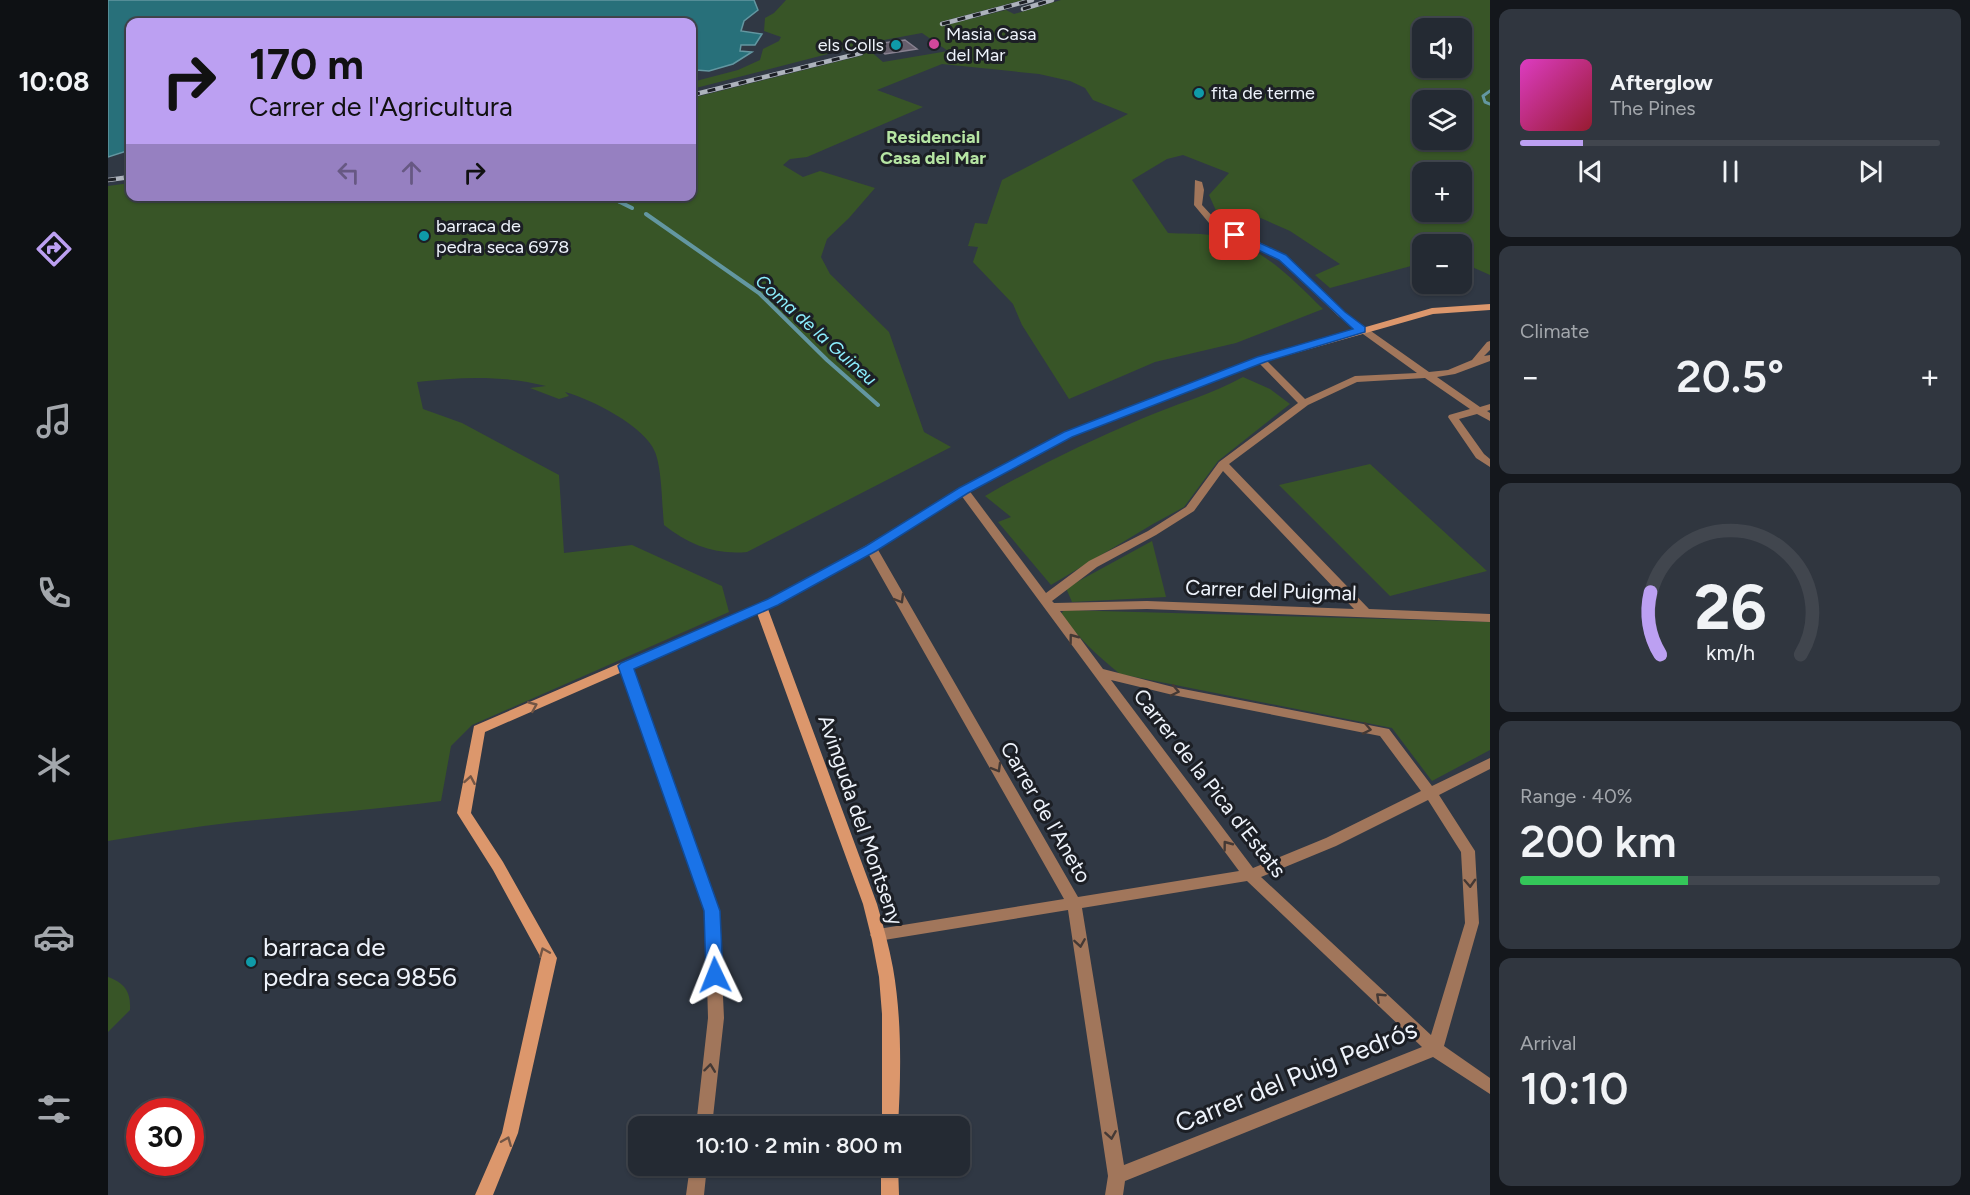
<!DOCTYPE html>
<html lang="en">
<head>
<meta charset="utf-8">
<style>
  body { margin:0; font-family:Figtree,sans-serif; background:#30363f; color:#f1f3f6; height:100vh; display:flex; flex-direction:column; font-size:22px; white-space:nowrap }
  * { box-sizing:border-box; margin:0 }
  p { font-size:20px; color:#a3a7ac }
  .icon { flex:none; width:33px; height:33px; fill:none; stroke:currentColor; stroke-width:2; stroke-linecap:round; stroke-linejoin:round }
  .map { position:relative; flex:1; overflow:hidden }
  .drawer { display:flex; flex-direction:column; gap:9px; padding:9px; background:#14171c; width:480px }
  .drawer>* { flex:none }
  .banner { position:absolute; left:18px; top:18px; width:570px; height:183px; border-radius:12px; box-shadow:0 2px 4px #0004,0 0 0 2px #41464e; background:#bca0f2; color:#111; overflow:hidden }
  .controls { position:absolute; left:1304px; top:18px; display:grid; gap:12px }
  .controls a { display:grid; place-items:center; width:60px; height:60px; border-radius:12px; background:#242a33; box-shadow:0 2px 4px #0004,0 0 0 2px #41464e; font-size:30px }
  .speed { position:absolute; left:18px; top:1098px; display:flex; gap:12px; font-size:30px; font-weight:700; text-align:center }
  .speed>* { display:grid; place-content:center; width:78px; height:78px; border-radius:50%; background:#242a33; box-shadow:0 2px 4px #0004,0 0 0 2px #41464e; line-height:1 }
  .speed .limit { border:9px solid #d22; background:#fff; color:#111 }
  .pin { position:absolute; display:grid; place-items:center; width:51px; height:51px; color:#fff; margin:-26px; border-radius:12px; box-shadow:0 3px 9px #0006 }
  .me { position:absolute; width:66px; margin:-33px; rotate:358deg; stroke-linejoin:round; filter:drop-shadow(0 0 4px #0008) }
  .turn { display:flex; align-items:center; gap:21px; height:126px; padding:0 24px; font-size:27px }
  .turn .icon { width:78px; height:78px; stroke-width:2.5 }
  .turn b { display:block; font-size:42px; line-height:51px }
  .lanes { display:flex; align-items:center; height:57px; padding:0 24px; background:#0003; justify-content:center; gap:30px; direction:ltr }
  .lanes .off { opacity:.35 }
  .big { font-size:45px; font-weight:600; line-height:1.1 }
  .drawer .tile { flex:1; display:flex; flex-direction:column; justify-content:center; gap:9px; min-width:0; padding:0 21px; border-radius:12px; background:#30363f }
  .drawer .dial { align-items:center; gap:0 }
  .dial svg { height:156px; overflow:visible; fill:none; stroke:#41464e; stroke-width:7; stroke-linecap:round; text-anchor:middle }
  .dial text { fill:#f1f3f6; stroke:none }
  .song { display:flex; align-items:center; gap:18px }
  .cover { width:72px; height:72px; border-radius:9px; background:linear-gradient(135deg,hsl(310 70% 55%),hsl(350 70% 35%)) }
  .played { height:6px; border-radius:3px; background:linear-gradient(90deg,#bca0f2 15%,#41464e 15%) }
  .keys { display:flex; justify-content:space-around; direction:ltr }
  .heat { display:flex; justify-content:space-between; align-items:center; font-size:33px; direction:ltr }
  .charge { height:9px; border-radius:4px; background:linear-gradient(90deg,#34c759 40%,#41464e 0) }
  .trip { position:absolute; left:520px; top:1116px; width:342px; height:60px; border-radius:12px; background:#242a33; box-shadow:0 2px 4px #0004,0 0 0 2px #41464e; font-weight:600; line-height:60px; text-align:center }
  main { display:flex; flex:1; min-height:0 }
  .dock { display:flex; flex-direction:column; width:108px; justify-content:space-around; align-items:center; background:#0e1114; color:#a3a7ac }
  .dock .icon { width:42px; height:42px }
  .dock .on { color:#bca0f2 }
  .dock b { font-size:27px; color:#f1f3f6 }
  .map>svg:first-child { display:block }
  .green { fill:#385527; fill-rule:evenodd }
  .water { fill:#28707a; stroke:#6397a1; stroke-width:1.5 }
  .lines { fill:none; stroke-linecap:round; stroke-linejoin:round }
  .stream-far1 { stroke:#6397a1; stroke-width:3 }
  .stream { stroke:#6397a1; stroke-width:4 }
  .building { fill:#655e6c; stroke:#888190; stroke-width:1.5 }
  .street { fill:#a1765b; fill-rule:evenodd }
  .secondary { fill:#dc976c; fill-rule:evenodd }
  .rail-casing { stroke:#adb3bc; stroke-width:4.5 }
  .rail { stroke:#1c1f25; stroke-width:3; stroke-dasharray:8; stroke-linecap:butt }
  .oneway { stroke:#443935 }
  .oneway2 { stroke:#725545 }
  .route { fill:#1a73e8; stroke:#114b97; stroke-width:1.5 }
  .hotel-dot { fill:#d1479c; stroke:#1c1f25; stroke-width:2 }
  .culture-dot { fill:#0f9aa8; stroke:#1c1f25; stroke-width:2 }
  .labels { text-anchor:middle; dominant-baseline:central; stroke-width:6; stroke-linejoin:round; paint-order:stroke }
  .far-poi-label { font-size:18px; fill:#eef3fb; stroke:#1c1f25; text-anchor:start }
  .far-neighbourhood-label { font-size:18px; font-weight:bold; fill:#b6e5a3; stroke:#1c1f25 }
  .far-water-label { font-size:18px; font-style:italic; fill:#8ceffe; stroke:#1c1f25 }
  .street-label { font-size:21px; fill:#eef3fb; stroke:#1c1f25 }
  .near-poi-label { font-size:26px; fill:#eef3fb; stroke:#1c1f25; text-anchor:start }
  .near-street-label { font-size:26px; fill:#eef3fb; stroke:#1c1f25 }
</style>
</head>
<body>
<main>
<nav class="dock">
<b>10:08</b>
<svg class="icon on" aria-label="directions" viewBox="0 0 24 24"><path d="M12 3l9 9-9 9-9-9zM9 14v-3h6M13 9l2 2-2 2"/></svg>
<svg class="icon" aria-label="music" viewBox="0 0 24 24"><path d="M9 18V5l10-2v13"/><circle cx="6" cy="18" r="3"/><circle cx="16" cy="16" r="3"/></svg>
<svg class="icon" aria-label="phone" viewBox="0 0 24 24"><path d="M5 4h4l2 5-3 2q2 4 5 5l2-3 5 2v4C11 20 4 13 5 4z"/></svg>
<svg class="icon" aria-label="climate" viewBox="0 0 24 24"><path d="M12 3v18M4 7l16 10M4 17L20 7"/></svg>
<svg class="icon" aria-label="car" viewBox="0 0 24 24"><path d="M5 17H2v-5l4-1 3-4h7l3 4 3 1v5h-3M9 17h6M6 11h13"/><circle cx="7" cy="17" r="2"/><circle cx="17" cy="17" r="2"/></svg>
<svg class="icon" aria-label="filters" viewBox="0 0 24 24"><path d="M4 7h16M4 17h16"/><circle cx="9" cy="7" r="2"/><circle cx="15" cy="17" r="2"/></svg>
</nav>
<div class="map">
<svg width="1382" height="1195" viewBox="0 0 1382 1195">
  <rect width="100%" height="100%" fill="#303844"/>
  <path class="green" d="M 678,0 L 915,0 L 832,22 L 838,25 L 898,10 L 906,14 L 953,0 L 1382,0 L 1382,275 L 1353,262 L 1353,244 L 1314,244 L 1314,263 L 1222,288 L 1207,275 L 1232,264 L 1182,231 L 1148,216 L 1127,223 L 1109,213 L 1101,195 L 1121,173 L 1075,155 L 1059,159 L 1024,180 L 1060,233 C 1074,234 1089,233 1103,235 C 1151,243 1182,277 1215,309 L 1128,343 L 1047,362 L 961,399 L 914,325 L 905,304 L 865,262 L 870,247 L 860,246 L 867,223 L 879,224 L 894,180 L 1020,114 L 985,100 L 977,88 L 962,81 L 931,74 L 834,64 L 769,90 L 815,107 L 699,157 L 682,159 L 675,165 L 695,177 L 712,171 L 767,188 L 741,218 L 719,239 L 713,257 L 722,274 L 781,332 L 816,432 L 843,447 L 639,552 C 608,555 581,545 556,525 C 554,506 554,469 547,452 C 537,426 483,399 457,392 L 461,396 L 451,399 L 422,388 L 438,386 C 396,375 351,377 309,382 L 315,409 L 354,423 L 451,475 L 456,553 L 524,545 L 614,586 L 621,612 L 364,725 L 343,746 L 333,801 C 265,810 196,815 128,822 C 85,827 42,834 0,841 L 0,186 L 22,183 L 22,196 L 584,196 L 584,98 L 756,55 L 743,48 L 584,89 L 584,82 L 630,70 L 652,60 L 655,49 L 671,41 L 673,37 L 656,31 L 657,18 L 666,13 ZM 1314,28 L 1353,28 L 1353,68 L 1314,68 ZM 814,33 L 840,51 L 775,62 L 754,44 ZM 1314,100 L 1353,100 L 1353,140 L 1314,140 ZM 1314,172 L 1353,172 L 1353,212 L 1314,212 Z
    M 1135,377 L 1162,389 L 1182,404 L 1110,461 L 1076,507 L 1045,524 L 943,585 L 890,522 L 903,517 L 877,496 C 927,467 979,442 1033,419 C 1067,404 1103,395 1135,377 Z
    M 1262,464 L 1379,571 L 1282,596 L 1171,485 Z
    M 1044,541 L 1058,597 L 964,602 L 958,588 Z
    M 956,610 L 1382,622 L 1382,750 L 1324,781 L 1284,728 L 1012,674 C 990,656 969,637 953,614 Z
    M 0,977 C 17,983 23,992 22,1010 L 0,1032 Z"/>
  <path class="water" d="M 0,0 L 646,0 L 650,10 L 636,21 L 633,31 L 654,34 L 647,45 L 633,45 L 632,51 L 644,52 L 625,64 L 601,71 L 588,70 L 588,74 L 584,76 L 584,22 L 22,22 L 22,150 L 0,157 Z"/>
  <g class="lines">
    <path class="stream-far1" d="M 1382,91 L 1375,96 L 1377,102 L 1382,104
      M 499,196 L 511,202"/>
    <path class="stream" d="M 508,200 L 524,208
      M 538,214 L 651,293 L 719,360 L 770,405"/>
  </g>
  <path class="building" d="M 797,40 L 809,49 L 777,54 L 767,44 Z"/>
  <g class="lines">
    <path class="street" d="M 1087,180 L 1094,182 L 1096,190 L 1094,205 L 1107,219 L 1178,256 L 1236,312 L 1321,372 L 1340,370 L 1364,360 L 1379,342 L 1382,341 L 1382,350 L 1376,356 L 1382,355 L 1382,361 L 1347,374 L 1329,377 L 1372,407 L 1382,404 L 1382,410 L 1379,411 L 1382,413 L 1382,421 L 1369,414 L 1351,419 L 1376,454 L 1382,459 L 1382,467 L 1368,458 L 1340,417 L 1341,415 L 1362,409 L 1317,378 L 1249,382 L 1200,405 L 1121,464 L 1261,609 L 1382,614 L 1382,622 L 1039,609 L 952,611 L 995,669 L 1065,687 L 1281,729 L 1324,786 L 1382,758 L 1382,769 L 1331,795 L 1367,851 L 1371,923 L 1336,1046 L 1382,1078 L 1382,1094 L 1325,1057 L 1017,1181 L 1015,1195 L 997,1195 L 1000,1176 L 960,910 L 770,941 L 765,939 L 762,935 L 765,931 L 770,929 L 956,899 L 757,548 L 763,544 L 769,548 L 970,897 L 1131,871 L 850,491 L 852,489 L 860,489 L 938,593 L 981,561 L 1040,531 L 1078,507 L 1111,462 L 1190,403 L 1150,362 L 1150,358 L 1156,358 L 1197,399 L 1247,376 L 1309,373 L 1230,316 L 1172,260 L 1101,223 L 1086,205 ZM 1115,471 L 1246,609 L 1039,601 L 946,603 L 944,601 L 989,567 L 1048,535 L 1086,511 ZM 1003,680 L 1065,695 L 1272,736 L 1313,791 L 1218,838 L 1145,868 ZM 1320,800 L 1353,852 L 1357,923 L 1323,1035 L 1153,877 L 1228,846 ZM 1139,881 L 1314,1047 L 1016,1165 L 974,908 Z
      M 518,662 L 524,666 L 611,911 L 616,1018 L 604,1126 L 588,1126 L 600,1018 L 597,911 L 512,666 Z
      M 582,1166 L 599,1166 L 596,1195 L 578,1195 Z"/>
    <path class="secondary" d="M 1382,304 L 1382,310 L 1325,314 L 1156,362 L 964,437 L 860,493 L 767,551 L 660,609 L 769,904 C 775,925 781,946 785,968 C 794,1019 793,1075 790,1126 L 774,1126 L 774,1014 L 771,977 L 764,940 L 755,904 L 649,613 L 377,732 L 363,813 L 395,862 L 449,958 L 410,1133 L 385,1195 L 367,1195 L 394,1133 L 433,958 L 385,870 L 349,813 L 366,726 L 661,599 L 759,545 L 852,489 L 956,433 L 1150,358 L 1324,308 Z
      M 773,1166 L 790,1166 L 791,1195 L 773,1195 Z"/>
    <g class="rail-casing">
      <path id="rail" d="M 915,9 L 944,0
        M 834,24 L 924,0
        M 584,95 L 753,53
        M 0,180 L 22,177"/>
    </g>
    <use href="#rail" class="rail"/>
  </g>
  <defs><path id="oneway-chevron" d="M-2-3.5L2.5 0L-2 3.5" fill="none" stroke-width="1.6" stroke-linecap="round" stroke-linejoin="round" transform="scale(1.5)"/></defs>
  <g class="oneway">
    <use href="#oneway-chevron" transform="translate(792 599) rotate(60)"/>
    <use href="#oneway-chevron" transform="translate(965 638) rotate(-127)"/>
    <use href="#oneway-chevron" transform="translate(1067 691) rotate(12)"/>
    <use href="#oneway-chevron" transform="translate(1259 729) rotate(11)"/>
    <use href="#oneway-chevron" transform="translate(889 768) rotate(60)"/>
    <use href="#oneway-chevron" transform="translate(1119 845) rotate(-127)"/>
    <use href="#oneway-chevron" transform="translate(1362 883) rotate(87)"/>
    <use href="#oneway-chevron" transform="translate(972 943) rotate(81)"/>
    <use href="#oneway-chevron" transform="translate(1272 997) rotate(-137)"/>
    <use href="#oneway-chevron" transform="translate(602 1068) rotate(-83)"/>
    <use href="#oneway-chevron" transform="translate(1003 1135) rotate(81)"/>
  </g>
  <g class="oneway2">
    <use href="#oneway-chevron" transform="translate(425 706) rotate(-23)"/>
    <use href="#oneway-chevron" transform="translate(362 780) rotate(-80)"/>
    <use href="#oneway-chevron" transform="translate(436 952) rotate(-113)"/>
    <use href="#oneway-chevron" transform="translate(399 1141) rotate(-68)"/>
  </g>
  <path class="route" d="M 1123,233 L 1130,233 L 1178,255 L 1237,312 L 1257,327 L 1257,332 L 1157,362 L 964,437 L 860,493 L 768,551 L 670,605 L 526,669 L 612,911 L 615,975 L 613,980 L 607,982 L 600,980 L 598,975 L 596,911 L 510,666 L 513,663 L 660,599 L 758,546 L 851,488 L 956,432 L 1149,357 L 1245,329 L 1171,260 L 1123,237 Z"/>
  <circle class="hotel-dot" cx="826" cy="44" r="6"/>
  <g class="culture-dot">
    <circle cx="788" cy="45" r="6"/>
    <circle cx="1091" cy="93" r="6"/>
    <circle cx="316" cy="236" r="6"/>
    <circle cx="143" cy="962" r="6"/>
  </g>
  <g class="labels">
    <g class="far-poi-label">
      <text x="838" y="34">Masia Casa<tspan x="838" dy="21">del Mar</tspan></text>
      <text x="776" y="45" text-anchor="end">els Colls</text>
      <text x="1103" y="93">fita de terme</text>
      <text x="328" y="226">barraca de<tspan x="328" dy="21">pedra seca 6978</tspan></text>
    </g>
    <g class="far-neighbourhood-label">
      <text x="825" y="137">Residencial<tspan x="825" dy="21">Casa del Mar</tspan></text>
    </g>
    <g class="far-water-label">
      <text transform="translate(708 330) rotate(42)">Coma de la Guineu</text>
    </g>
    <g class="street-label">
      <text transform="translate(1163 590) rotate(2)">Carrer del Puigmal</text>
      <text transform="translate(1102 783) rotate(52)">Carrer de la Pica d'Estats</text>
      <text transform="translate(938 812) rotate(60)">Carrer de l'Aneto</text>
      <text transform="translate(753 820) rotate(71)">Avinguda del Montseny</text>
    </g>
    <g class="near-poi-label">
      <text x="155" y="947">barraca de<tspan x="155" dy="30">pedra seca 9856</tspan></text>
    </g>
    <g class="near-street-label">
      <text transform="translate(1188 1076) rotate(-22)">Carrer del Puig Pedrós</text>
    </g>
  </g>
</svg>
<div class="controls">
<a><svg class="icon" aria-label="sound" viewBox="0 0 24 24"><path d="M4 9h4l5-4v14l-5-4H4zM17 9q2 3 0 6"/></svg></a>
<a><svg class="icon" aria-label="layers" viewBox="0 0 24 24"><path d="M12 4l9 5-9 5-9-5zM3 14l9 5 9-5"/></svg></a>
<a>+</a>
<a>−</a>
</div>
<div class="speed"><div class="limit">30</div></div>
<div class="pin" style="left:1127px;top:235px;background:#d93025"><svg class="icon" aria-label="arrive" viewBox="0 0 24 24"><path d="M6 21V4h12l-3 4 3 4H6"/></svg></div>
<svg class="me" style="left:607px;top:975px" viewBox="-20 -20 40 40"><path d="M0-17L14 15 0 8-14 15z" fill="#1a73e8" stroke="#fff" stroke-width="4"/></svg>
<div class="trip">10:10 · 2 min · 800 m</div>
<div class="banner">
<div class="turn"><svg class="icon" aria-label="right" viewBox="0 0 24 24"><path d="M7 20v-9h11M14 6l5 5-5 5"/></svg><div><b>170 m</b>Carrer de l'Agricultura</div></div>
<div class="lanes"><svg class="icon off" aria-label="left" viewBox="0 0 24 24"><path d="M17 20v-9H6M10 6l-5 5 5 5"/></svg><svg class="icon off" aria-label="ahead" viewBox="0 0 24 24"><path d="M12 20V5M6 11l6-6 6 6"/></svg><svg class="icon" aria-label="right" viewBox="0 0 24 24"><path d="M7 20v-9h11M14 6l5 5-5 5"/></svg></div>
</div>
</div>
<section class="drawer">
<div class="tile">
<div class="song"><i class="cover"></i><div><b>Afterglow</b><p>The Pines</p></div></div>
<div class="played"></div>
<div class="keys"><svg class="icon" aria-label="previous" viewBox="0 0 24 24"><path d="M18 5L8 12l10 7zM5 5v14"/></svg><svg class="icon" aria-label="pause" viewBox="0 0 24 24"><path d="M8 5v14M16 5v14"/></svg><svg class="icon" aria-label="next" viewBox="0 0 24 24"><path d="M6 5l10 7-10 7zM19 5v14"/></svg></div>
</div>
<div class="tile"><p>Climate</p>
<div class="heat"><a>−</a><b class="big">20.5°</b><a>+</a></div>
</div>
<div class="tile dial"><svg viewBox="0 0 100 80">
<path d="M14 69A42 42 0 1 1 86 69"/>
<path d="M14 69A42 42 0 0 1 9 37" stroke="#bca0f2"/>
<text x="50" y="56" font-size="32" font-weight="700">26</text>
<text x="50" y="72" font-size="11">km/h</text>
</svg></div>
<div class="tile"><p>Range · 40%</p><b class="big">200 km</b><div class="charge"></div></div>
<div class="tile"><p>Arrival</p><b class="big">10:10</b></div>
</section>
</main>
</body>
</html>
